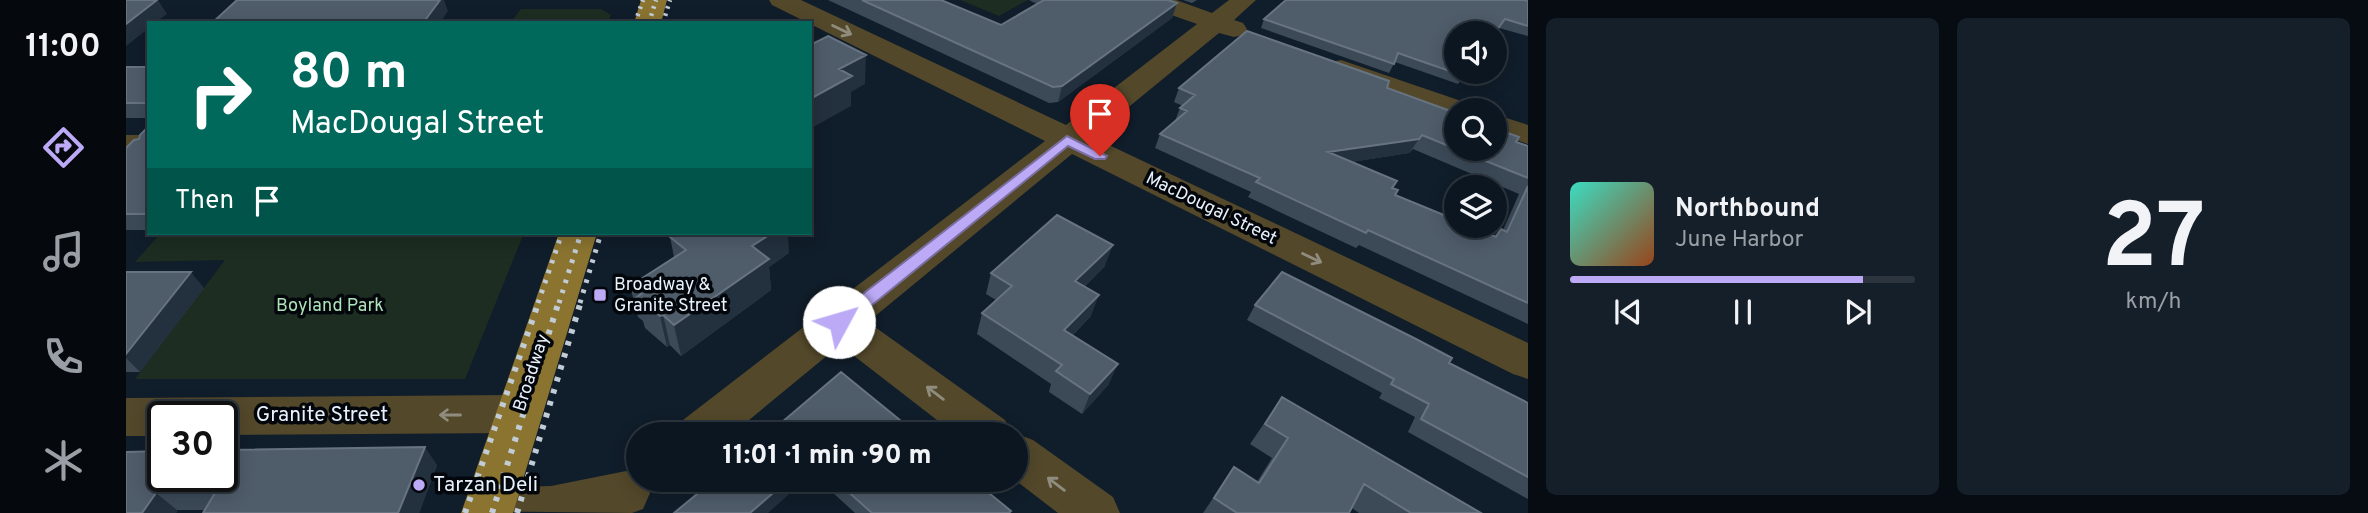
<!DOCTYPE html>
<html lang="en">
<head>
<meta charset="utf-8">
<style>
  body { margin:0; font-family:Overpass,sans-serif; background:#151f29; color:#f1f3f6; height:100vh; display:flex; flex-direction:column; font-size:26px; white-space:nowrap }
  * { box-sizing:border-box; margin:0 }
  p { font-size:23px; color:#9a9fa5 }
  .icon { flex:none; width:38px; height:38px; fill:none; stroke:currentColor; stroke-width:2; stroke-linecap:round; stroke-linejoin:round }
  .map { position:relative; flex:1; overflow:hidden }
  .side { display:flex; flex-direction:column; gap:18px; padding:18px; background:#070c12; width:840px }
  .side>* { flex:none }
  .hud { position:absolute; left:21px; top:21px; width:665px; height:214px; border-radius:0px; box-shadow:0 4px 18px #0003,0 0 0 2px #2c353e; background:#00695c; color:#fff; overflow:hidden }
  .controls { position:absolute; left:1318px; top:21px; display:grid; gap:14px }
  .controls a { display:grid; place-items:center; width:63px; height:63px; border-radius:50%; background:#0c1620; box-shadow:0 4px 18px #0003,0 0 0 2px #2c353e; font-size:35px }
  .speed { position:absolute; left:21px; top:401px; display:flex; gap:14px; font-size:35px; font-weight:700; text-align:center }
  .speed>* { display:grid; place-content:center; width:91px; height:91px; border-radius:50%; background:#0c1620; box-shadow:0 4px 18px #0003,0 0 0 2px #2c353e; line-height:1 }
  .speed .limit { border:4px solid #111; border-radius:10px; background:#fff; color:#111 }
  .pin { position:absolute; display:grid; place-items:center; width:60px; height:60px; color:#fff; margin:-72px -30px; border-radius:50% 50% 50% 0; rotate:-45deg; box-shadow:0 0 7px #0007 }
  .pin .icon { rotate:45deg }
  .me { position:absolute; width:77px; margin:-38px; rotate:51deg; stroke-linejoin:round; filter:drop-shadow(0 0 5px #0008) }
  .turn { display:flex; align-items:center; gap:24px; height:147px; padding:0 28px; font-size:32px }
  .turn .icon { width:91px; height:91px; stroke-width:2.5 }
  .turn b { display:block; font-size:49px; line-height:60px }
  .then { display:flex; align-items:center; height:66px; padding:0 28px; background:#0003; gap:14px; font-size:26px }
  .side .tile { flex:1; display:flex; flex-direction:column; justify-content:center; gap:10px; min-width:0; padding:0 24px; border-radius:10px; background:#151f29 }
  .side .dial { align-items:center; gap:0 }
  .dial b { font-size:91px; line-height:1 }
  .song { display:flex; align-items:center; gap:21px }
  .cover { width:84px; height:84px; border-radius:10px; background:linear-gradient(135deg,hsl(170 70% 55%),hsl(20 70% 35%)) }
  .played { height:7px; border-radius:4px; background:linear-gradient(90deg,#bcaaf6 85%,#2c353e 85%) }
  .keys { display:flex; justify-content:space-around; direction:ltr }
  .side .tiles { flex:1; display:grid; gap:18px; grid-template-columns:repeat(2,1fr) }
  .trip { position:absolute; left:500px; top:422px; width:402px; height:70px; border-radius:35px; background:#0c1620; box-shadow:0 4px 18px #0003,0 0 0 2px #2c353e; font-weight:800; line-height:70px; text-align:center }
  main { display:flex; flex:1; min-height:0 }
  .tab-bar { display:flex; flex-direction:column; width:126px; justify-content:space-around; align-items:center; background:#05090d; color:#9a9fa5 }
  .tab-bar .icon { width:49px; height:49px }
  .tab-bar .current { color:#bcaaf6 }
  .tab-bar b { font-size:32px; color:#f1f3f6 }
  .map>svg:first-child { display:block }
  .green { fill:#1d2d21 }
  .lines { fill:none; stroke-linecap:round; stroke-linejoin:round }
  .street { fill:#53482a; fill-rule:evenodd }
  .primary { fill:#8b7430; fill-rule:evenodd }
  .rail-far2 { stroke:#c2ccd7; stroke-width:4.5; stroke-dasharray:2.5 5; stroke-linecap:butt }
  .rail-far1 { stroke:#c2ccd7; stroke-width:5; stroke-dasharray:3.5 7; stroke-linecap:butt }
  .rail { stroke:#c2ccd7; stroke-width:6; stroke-dasharray:4.5 8; stroke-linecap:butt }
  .wall { fill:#3c4a58; fill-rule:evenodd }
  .shaded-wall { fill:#23303e }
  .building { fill:#4f5c6a; stroke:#677381; stroke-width:2 }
  .oneway { stroke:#8f8c7e }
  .route { fill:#bcaaf6; stroke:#7a6ea0; stroke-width:2 }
  .poi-dot { fill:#bcaaf6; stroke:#03070c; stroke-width:2.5 }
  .labels { text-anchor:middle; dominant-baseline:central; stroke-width:7; stroke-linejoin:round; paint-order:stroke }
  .street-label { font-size:18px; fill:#e9f2fc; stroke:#03070c }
  .poi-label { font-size:18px; fill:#e9f2fc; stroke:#03070c; text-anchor:start }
  .park-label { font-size:18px; fill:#aee2ba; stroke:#03070c }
  .near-street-label { font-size:21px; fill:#e9f2fc; stroke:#03070c }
  .near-poi-label { font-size:21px; fill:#e9f2fc; stroke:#03070c; text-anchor:start }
</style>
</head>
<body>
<main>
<nav class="tab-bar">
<b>11:00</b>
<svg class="icon current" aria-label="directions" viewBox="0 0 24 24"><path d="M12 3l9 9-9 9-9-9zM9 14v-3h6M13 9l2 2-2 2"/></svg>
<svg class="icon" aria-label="music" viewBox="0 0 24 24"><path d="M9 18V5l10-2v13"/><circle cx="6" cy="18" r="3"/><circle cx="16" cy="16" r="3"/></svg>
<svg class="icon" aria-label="phone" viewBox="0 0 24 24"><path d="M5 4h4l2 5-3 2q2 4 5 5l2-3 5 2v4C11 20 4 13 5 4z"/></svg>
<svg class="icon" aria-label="climate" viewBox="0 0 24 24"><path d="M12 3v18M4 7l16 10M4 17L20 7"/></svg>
</nav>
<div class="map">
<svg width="1402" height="513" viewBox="0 0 1402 513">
  <rect width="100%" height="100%" fill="#101d2a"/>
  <path class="green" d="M 834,0 L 902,0 L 873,16 Z
    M 395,9 L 475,9 L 485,15 L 482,23 L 384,23 Z
    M 35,233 L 398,233 L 339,379 L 9,379 L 99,260 L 9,262 Z"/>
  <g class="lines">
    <path class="street" d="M 643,0 L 675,0 L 940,125 L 1071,24 L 1017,5 L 1014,0 L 1050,0 L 1086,13 L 1103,0 L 1130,0 L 1108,20 L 1117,23 L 1121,29 L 1117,35 L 1108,37 L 1093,33 L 966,137 L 1402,343 L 1402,379 L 1387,374 L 946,154 L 742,322 L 879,420 L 886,434 L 829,434 L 714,345 L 606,434 L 550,434 L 557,420 L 919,141 L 646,5 Z
      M 1387,0 L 1402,0 L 1402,8 L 1390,5 Z
      M 1215,60 L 1344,104 L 1348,110 L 1330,110 L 1330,118 L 1322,116 L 1205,74 L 1201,68 L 1205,62 Z
      M 1368,114 L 1402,125 L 1402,144 L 1368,133 Z
      M 0,135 L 23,135 L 23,153 L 0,153 Z
      M 392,395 L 408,401 L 414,414 L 408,427 L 392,433 L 96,435 L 96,416 L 37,416 L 37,436 L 0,436 L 0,398 Z
      M 890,434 L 891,434 L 907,440 L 987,497 L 994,513 L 932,513 L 889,480 Z
      M 500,471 L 513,476 L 513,480 L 518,480 L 524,493 L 517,509 L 506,513 L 337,511 L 344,495 L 361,488 L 425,486 Z"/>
    <path class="primary" d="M 515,0 L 541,0 L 535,23 L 508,23 Z
      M 433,233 L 471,233 L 387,513 L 335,513 Z"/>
    <path class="rail-far2" d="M 509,23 L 517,0
      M 523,23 L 530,0
      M 537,23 L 544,0"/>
    <path class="rail-far1" d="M 412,303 L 436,233
      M 433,303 L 455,233
      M 454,303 L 475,233"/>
    <path class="rail" d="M 339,513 L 413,301
      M 366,513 L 433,301
      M 391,513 L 455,301"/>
  </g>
  <path class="wall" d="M 702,0 L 816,0 L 875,25 L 911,4 L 903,0 L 1042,0 L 1051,3 L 1046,18 L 932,102 L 923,103 Z
    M 1057,0 L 1071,0 L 1066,3 Z
    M 1402,1 L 1402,36 L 1373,28 L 1332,84 L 1269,62 L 1263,73 L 1135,28 L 1138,19 Z
    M 0,67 L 23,67 L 23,118 L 0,118 Z
    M 1053,88 L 1261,88 L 1402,146 L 1402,324 L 1233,245 L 1230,248 L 1122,197 L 1125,192 L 1029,148 L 1034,134 L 1049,121 L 1054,108 L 1057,106 L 1048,102 ZM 1287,149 L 1393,194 L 1377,230 L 1375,229 L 1368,236 L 1269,195 L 1266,188 L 1225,162 L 1283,153 Z
    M 23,126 L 23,230 L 0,230 L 0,148 L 13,139 Z
    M 544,237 L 663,253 L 643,267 L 645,290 L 555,356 L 544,345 L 541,347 L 519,328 L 517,321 L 512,317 L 504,286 L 548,257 Z
    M 979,266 L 958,287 L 965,316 L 947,335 L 983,384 L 956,414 L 923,392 L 925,384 L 851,334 L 856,313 L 870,300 L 860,294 L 865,273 Z
    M 0,272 L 78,288 L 14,372 L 0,372 Z
    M 1129,305 L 1323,363 L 1402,403 L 1402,499 L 1282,432 L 1289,417 L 1253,398 L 1256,393 L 1121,320 Z
    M 1156,397 L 1355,513 L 1233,513 L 1226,508 L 1223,513 L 1077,513 L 1108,467 L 1131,482 L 1146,458 L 1124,444 Z
    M 0,452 L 311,465 L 293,513 L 77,513 L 79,510 L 51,510 L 50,513 L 0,513 Z
    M 693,480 L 847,480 L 884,513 L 729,513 Z"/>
  <path class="shaded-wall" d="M 21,0 L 32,0 L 41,14 L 29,23 L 23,23 L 23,28 L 0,46 L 0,24 Z
    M 314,0 L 318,0 L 322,11 L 314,23 L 297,23 Z
    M 1051,3 L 1046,18 L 932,102 L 936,86 Z
    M 740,55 L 739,84 L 725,92 L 725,106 L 684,129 L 684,99 L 713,69 Z
    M 1296,135 L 1283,153 L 1194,167 L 1202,152 Z
    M 646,233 L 662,233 L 663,253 L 643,267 L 645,290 L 555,356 L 548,325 L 626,246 Z
    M 987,245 L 979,266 L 942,302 L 949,281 Z
    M 65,272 L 78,288 L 14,372 L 0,358 L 0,354 Z
    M 973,295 L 965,316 L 931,351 L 938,330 Z
    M 537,315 L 544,345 L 541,347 L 534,316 Z
    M 992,364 L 983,384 L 956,414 L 964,394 Z
    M 299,447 L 311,465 L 293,513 L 272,513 Z
    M 662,480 L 679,480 L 642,513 L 624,513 Z
    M 30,493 L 51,510 L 50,513 L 16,513 Z"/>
  <path class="building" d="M 0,0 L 31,0 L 0,24 Z
    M 111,0 L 314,0 L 297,23 L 86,23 Z
    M 736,0 L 815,0 L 875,25 L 918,0 L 1042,0 L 1051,3 L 936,86 L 927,87 Z
    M 1160,0 L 1398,0 L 1402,1 L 1402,26 L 1379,19 L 1368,34 L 1330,33 L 1330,72 L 1341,72 L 1338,76 L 1272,53 L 1268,64 L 1138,19 Z
    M 1121,31 L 1263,81 L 1261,88 L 1330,113 L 1330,149 L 1296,135 L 1293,139 L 1202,152 L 1271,181 L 1266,188 L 1272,190 L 1269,195 L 1330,220 L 1330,226 L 1343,226 L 1370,237 L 1375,229 L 1381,232 L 1402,186 L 1402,303 L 1242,230 L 1240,233 L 1130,182 L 1134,178 L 1034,134 L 1061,111 L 1054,108 L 1069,95 L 1053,88 Z
    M 702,36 L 740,55 L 713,69 L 726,76 L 684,99 L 684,45 Z
    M 0,67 L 23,67 L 23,103 L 0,103 Z
    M 23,126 L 23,214 L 0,214 L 0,148 L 8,140 L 13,139 L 14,135 Z
    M 1368,128 L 1393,137 L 1390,142 L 1402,146 L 1402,178 L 1330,149 L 1368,149 Z
    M 931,215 L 987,245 L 949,281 L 973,295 L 938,330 L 992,364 L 964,394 L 930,371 L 936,365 L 856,313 L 886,286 L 865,273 Z
    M 551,233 L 646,233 L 626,246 L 643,259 L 548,325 L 537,315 L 534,316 L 511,297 L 515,294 L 504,286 L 560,250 L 544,237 Z
    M 0,272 L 65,272 L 0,354 Z
    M 1156,272 L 1290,339 L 1326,358 L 1323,363 L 1402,403 L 1402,477 L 1295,419 L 1303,404 L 1265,384 L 1268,379 L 1129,305 Z
    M 715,372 L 791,434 L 642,434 Z
    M 1156,397 L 1355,513 L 1285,513 L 1238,484 L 1223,513 L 1111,513 L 1088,498 L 1108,467 L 1133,483 L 1162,438 L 1139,424 Z
    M 299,447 L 272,513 L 77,513 L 89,493 L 30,493 L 16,513 L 0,513 L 0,452 L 37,451 L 37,476 L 96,476 L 96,450 Z
    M 588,480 L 662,480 L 624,513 L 548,513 Z
    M 709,480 L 847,480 L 885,511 L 883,513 L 746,513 Z"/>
  <defs><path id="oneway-shaft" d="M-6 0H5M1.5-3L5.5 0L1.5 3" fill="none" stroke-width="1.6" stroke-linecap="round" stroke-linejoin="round" transform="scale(1.75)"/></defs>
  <g class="oneway">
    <use href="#oneway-shaft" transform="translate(716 30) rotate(26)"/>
    <use href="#oneway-shaft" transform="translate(1186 258) rotate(26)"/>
    <use href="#oneway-shaft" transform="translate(809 393) rotate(-143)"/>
    <use href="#oneway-shaft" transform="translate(324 415) rotate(180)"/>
    <use href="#oneway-shaft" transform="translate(930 484) rotate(-143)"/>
  </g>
  <path class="route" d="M 941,136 L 981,156 L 979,159 L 969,159 L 942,146 L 719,327 L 707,327 L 704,322 L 707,317 Z"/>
  <g class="poi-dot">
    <rect x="467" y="288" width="14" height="14" rx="3.5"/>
    <circle cx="293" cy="485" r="7"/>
  </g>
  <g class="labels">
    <g class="street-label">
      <text transform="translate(1085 209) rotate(26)">MacDougal Street</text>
      <text transform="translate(406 373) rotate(-72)">Broadway</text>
    </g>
    <g class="poi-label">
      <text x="488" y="285">Broadway &amp;<tspan x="488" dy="21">Granite Street</tspan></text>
    </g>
    <g class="park-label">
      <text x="204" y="306">Boyland Park</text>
    </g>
    <g class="near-street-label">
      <text x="196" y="415">Granite Street</text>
    </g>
    <g class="near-poi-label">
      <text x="307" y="485">Tarzan Deli</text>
    </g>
  </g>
</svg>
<div class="controls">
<a><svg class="icon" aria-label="sound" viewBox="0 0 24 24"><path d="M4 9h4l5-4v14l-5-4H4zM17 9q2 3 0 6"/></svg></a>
<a><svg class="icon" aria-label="search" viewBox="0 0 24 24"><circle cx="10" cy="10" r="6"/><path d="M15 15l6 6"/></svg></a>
<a><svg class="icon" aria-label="layers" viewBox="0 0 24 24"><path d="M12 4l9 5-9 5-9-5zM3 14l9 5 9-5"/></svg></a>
</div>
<div class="speed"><div class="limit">30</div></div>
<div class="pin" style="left:974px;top:156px;background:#d93025"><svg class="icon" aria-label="arrive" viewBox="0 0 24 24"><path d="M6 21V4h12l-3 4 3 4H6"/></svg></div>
<svg class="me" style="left:713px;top:322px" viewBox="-20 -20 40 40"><circle r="19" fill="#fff"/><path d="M0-13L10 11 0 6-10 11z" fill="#bcaaf6"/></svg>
<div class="trip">11:01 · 1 min · 90 m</div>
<div class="hud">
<div class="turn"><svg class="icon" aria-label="right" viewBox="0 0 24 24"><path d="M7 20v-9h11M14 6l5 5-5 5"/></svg><div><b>80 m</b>MacDougal Street</div></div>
<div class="then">Then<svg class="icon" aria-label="arrive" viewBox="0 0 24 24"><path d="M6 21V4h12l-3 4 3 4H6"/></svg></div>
</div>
</div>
<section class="side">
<div class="tiles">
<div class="tile">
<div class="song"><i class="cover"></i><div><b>Northbound</b><p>June Harbor</p></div></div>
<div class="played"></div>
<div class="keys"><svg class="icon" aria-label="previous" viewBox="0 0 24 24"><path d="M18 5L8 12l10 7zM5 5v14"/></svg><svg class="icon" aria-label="pause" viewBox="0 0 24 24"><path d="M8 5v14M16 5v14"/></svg><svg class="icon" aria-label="next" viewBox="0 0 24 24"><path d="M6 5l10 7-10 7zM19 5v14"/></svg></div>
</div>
<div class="tile dial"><b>27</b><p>km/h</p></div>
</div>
</section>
</main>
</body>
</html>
